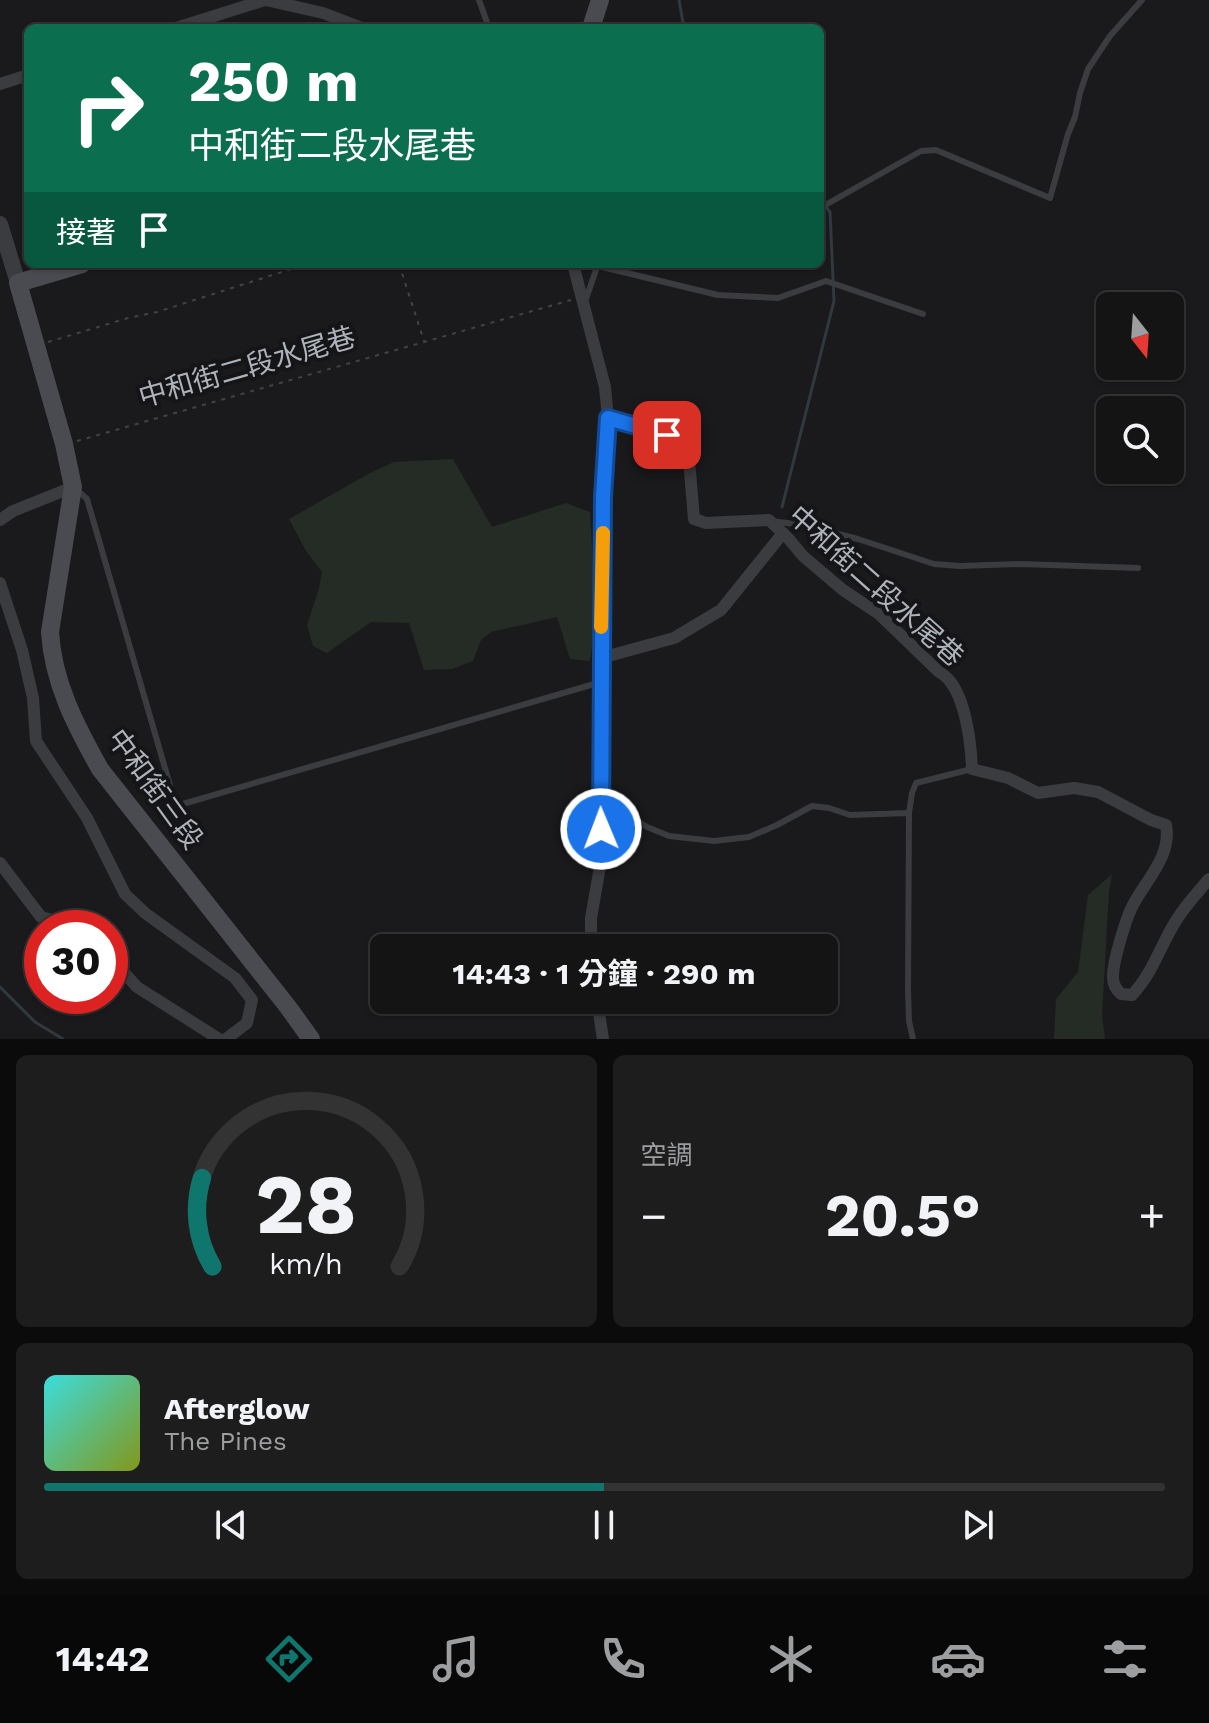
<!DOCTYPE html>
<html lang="zh-TW">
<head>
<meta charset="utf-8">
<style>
  body { margin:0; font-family:"Work Sans","Noto Sans TC",sans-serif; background:#1d1d1e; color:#f1f3f6; height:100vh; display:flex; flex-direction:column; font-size:30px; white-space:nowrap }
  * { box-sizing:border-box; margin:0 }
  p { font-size:26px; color:#9d9ea0 }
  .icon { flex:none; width:44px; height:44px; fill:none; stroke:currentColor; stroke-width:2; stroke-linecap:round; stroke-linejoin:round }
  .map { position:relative; height:1039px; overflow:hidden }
  .panel { display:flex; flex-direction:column; gap:16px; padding:16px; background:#0b0b0c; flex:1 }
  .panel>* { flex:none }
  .guide { position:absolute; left:24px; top:24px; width:800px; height:244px; border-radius:12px; box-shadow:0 2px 6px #0004,0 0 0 2px #333334; background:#0b6e4f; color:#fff; overflow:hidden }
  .needle { width:52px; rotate:163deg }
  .fabs { position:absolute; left:1096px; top:292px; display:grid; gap:16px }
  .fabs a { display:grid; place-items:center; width:88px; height:88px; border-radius:12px; background:#141415; box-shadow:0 2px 6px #0004,0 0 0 2px #333334; font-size:40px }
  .speed { position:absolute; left:24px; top:910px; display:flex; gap:16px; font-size:40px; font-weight:700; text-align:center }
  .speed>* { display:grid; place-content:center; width:104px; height:104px; border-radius:50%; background:#141415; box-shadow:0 2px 6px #0004,0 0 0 2px #333334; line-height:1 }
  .speed .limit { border:12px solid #d22; background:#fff; color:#111 }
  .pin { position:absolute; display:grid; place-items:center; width:68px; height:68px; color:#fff; margin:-34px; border-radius:16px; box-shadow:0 4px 12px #0006 }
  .me { position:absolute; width:88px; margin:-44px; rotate:359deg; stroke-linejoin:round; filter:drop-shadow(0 0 6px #0008) }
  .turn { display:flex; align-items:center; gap:28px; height:168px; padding:0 32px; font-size:36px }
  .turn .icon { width:104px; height:104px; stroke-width:2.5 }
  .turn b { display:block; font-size:56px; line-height:68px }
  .then { display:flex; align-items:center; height:76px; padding:0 32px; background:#0003; gap:16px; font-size:30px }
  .big { font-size:60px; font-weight:700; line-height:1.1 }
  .panel .tile { flex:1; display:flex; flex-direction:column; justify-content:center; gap:12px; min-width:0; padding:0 28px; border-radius:12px; background:#1d1d1e }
  .panel .dial { align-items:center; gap:0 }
  .dial svg { height:208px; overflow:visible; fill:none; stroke:#333334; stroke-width:7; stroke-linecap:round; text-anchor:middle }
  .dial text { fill:#f1f3f6; stroke:none }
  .song { display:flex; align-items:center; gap:24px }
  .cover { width:96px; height:96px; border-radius:12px; background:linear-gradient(135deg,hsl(180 70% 55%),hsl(70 70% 35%)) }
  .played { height:8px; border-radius:4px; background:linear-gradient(90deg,#0f766e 50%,#333334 50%) }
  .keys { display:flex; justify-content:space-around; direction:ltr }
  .heat { display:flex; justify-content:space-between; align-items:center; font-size:44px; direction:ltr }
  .panel .tiles { flex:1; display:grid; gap:16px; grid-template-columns:1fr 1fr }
  .tile:last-child { grid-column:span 2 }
  .trip { position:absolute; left:370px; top:934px; width:468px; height:80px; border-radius:12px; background:#141415; box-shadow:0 2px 6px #0004,0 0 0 2px #333334; font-weight:700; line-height:80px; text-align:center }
  .menu { display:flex; height:128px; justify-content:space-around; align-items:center; background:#080808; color:#9d9ea0 }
  .menu .icon { width:56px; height:56px }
  .menu .selected { color:#0f766e }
  .menu b { font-size:36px; color:#f1f3f6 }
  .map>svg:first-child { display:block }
  .green { fill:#242c25 }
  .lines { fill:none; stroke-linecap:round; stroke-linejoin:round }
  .stream { stroke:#31393f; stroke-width:3 }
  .path { stroke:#414347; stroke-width:2; stroke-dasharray:4 6; stroke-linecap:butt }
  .service { stroke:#3b3c40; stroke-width:6 }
  .minor { stroke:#3b3c40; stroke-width:12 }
  .tertiary { stroke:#3b3c40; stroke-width:16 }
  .secondary { stroke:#4a4b50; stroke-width:18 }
  .route-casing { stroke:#114b97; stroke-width:20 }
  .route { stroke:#1a73e8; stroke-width:14 }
  .slow { stroke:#f59e0b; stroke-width:14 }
  .labels { text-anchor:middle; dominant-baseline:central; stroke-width:8; stroke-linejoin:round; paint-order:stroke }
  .street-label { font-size:28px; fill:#aeb2ba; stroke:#151517 }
</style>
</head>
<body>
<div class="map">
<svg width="1209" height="1039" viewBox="0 0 1209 1039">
  <rect width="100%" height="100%" fill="#1a1a1c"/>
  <path class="green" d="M 453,459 L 492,527 L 566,503 L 590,512 L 596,617 L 590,661 L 570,659 L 557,617 L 491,632 L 481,640 L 473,661 L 452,669 L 424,670 L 409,623 L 371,622 L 327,653 L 313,646 L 307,625 L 319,588 L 322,572 L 306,551 L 289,519 L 368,474 L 394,462 Z
    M 1112,874 L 1109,892 L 1102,1016 L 1105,1039 L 1054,1039 L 1056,999 L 1078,972 L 1088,895 Z"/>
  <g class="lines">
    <path class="stream" d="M 679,0 L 684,28
      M 782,507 L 834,301 L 830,212 L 820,199
      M 0,987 L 35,1022 L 63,1039"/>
    <path class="path" d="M 399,264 L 424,341
      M 48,342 L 128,318 L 157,312 L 307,264
      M 77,441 L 571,300
      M 177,815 L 179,827"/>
    <path class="service" d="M 479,0 L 489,28
      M 820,208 L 921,151 L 936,150 L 1050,198 L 1068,134 L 1075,117 L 1080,93 L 1088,69 L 1110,36 L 1142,0
      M 598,266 L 718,295 L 778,298 L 826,281 L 923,314
      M 585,302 L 598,264
      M 77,490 L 87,499 L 176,806 L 601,682
      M 771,521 L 803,525 L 858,539 L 934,564 L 960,566 L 1021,564 L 1138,568
      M 600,798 L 647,827 L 669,836 L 714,841 L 749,837 L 777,825 L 812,806 L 829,808 L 850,815 L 909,813 L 912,793 L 916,783 L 972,769
      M 909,813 L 908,990 L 909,1021 L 913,1039"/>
    <path class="minor" d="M 266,0 L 323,13 L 362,28
      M 176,28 L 265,0
      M 0,84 L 28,75
      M 573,264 L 605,387 L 608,418 L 603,497 L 600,797 L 601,861 L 591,918 L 591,948
      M 608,418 C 636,426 677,429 689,460 L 694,519 L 706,523 L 769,520 L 788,538 L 803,556 L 843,590 L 879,614 L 939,672 C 940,672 949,679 949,680 C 966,700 971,744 972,769 L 1008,778 L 1038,793 L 1074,788 L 1098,792 L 1151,820 L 1166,825 C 1172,856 1146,880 1133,905 C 1126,918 1112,964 1113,978 C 1113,985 1116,989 1121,994 L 1132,995 C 1153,973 1161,944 1177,919 C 1186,905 1198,892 1209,879
      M 0,520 L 13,511 L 73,487
      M 0,583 L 22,650 L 33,698 L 36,741 L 87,818 L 125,894 L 145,913 L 235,978 L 252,1000 L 247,1023 L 226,1039
      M 601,658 L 674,638 L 721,610 L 783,533
      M 0,863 L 41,917 L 64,923 L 71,928
      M 110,957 L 137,987 L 219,1039
      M 597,1000 L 603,1039"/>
    <path class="tertiary" d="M 0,224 L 18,283"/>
    <path class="secondary" d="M 591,28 L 600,0
      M 82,264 L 18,283 L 64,444 L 73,487 L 50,632 C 53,683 76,726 100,769 L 288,1007 L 311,1039"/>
  </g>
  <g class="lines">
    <g class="route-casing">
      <path id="route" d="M 601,829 L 603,497 L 608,418 L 667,435"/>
    </g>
    <use href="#route" class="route"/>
    <path class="slow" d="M 601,627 L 603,533"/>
  </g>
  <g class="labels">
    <g class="street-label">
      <text transform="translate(247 367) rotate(-16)">中和街二段水尾巷</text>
      <text transform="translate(876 586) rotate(42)">中和街二段水尾巷</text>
      <text transform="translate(155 789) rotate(54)">中和街三段</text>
    </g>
  </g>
</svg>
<div class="fabs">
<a><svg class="needle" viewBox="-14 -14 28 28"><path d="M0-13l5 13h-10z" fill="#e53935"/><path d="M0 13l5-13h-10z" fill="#9d9ea0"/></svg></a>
<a><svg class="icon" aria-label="search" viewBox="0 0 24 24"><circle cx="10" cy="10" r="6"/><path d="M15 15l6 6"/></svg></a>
</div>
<div class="speed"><div class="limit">30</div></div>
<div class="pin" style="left:667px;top:435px;background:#d93025"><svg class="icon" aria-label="arrive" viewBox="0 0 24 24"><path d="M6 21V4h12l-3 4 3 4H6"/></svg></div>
<svg class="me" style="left:601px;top:829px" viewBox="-20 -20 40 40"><circle r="17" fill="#1a73e8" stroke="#fff" stroke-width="3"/><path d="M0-11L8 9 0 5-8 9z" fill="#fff"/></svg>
<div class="trip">14:43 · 1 分鐘 · 290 m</div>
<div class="guide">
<div class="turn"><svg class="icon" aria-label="right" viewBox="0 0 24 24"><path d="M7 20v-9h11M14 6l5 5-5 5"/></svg><div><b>250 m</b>中和街二段水尾巷</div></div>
<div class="then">接著<svg class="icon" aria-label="arrive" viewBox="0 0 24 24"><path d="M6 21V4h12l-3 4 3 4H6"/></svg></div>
</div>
</div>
<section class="panel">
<div class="tiles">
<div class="tile dial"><svg viewBox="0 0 100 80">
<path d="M14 69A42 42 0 1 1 86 69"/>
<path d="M14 69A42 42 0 0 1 10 35" stroke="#0f766e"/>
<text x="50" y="56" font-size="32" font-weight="700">28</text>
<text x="50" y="72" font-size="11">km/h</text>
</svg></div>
<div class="tile"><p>空調</p>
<div class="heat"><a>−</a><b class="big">20.5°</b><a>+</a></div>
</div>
<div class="tile">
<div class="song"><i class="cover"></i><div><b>Afterglow</b><p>The Pines</p></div></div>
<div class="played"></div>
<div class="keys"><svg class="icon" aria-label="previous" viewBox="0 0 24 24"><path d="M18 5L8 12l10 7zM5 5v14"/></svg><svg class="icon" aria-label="pause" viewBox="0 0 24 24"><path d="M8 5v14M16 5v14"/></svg><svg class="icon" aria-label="next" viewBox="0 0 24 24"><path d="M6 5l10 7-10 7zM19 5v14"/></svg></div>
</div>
</div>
</section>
<nav class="menu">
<b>14:42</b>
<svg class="icon selected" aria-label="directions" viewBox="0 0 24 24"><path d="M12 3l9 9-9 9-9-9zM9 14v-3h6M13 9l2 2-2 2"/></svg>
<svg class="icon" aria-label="music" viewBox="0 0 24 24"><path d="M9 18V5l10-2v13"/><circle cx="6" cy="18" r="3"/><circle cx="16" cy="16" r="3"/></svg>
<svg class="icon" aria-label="phone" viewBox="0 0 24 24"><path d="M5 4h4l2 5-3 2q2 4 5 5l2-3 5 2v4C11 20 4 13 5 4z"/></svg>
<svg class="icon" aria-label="climate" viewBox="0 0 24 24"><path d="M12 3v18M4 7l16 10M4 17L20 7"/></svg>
<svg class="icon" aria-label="car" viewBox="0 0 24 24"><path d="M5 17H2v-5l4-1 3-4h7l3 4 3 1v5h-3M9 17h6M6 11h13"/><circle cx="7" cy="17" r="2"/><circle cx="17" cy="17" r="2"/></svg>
<svg class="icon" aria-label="filters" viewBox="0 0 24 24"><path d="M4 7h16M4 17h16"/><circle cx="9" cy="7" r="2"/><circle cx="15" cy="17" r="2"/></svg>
</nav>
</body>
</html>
